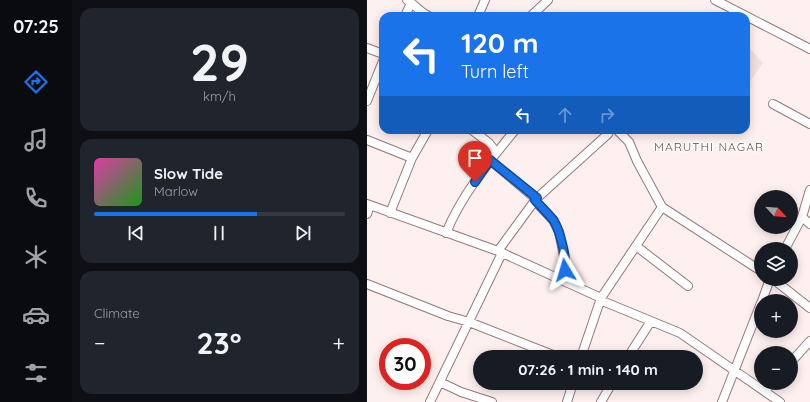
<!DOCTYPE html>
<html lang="en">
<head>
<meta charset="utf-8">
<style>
  body { margin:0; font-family:Quicksand,sans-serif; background:#20242c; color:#f1f3f6; height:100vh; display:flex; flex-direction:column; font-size:15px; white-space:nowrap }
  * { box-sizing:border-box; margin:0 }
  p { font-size:13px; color:#9ea1a6 }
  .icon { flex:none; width:22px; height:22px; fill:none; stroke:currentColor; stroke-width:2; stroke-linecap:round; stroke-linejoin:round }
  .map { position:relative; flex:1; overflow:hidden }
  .panel { display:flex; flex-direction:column; gap:8px; padding:8px; background:#0d0f14; width:295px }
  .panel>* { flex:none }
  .hud { position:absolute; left:12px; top:12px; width:371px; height:122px; border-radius:12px; box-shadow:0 2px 10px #0003; background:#1a73e8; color:#fff; overflow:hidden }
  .needle { width:26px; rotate:116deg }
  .tools { position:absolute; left:387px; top:190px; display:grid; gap:8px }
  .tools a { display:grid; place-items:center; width:44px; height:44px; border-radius:50%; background:#171b24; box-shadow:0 2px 10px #0003; font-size:20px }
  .speed { position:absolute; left:12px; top:338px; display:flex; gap:8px; font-size:20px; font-weight:700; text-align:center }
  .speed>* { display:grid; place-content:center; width:52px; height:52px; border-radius:50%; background:#171b24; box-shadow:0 2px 10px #0003; line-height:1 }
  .speed .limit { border:6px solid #d22; background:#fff; color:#111 }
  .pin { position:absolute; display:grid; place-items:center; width:34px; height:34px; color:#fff; margin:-41px -17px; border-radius:50% 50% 50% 0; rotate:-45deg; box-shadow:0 0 4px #0007 }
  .pin .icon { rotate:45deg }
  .me { position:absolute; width:44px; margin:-22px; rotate:353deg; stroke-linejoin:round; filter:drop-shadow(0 0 3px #0008) }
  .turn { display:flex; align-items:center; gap:14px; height:84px; padding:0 16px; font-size:18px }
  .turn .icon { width:52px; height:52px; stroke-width:2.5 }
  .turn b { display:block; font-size:28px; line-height:34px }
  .lanes { display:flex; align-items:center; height:38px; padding:0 16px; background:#0003; justify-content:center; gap:20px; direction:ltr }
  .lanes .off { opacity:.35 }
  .big { font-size:30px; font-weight:700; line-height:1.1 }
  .panel .tile { flex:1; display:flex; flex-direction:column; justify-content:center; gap:6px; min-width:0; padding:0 14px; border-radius:12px; background:#20242c }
  .panel .dial { align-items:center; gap:0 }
  .dial b { font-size:52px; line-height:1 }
  .song { display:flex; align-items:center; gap:12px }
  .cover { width:48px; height:48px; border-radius:6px; background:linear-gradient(135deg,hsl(320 70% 55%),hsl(120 70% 35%)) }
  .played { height:4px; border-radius:2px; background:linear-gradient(90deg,#1a73e8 65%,#363941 65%) }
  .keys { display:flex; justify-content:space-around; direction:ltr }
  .heat { display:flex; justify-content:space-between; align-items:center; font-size:22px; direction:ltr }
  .trip { position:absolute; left:106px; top:350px; width:230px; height:40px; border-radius:20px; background:#171b24; box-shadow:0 2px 10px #0003; font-weight:700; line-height:40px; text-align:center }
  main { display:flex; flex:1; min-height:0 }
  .tabs { display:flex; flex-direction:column; width:72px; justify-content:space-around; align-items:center; background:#090b0e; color:#9ea1a6 }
  .tabs .icon { width:28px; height:28px }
  .tabs .selected { color:#1a73e8 }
  .tabs b { font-size:18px; color:#f1f3f6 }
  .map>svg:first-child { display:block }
  .built { fill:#f2e0df }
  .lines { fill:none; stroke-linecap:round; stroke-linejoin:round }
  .minor-casing { stroke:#977777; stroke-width:10 }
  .minor { stroke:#fff; stroke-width:8 }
  .route-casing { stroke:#114b97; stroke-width:10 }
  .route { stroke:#1a73e8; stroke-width:7 }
  .labels { text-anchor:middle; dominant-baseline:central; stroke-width:3; stroke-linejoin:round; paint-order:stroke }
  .neighbourhood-label { font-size:12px; letter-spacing:1px; fill:#6c4f4e; stroke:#fff }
</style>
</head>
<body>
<main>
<nav class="tabs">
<b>07:25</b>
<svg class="icon selected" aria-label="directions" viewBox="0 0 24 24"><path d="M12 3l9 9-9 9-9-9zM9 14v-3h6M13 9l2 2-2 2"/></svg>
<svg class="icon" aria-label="music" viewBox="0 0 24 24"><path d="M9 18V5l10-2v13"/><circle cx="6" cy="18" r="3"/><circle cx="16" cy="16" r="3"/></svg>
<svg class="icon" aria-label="phone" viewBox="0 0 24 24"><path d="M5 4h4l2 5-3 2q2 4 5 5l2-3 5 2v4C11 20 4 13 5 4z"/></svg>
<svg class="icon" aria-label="climate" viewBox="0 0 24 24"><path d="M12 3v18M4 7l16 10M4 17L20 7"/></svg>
<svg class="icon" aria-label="car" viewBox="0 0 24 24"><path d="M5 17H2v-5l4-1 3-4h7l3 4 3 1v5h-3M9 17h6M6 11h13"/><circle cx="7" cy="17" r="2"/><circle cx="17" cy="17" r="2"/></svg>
<svg class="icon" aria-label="filters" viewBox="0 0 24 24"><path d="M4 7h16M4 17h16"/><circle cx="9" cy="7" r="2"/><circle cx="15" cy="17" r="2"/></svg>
</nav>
<section class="panel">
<div class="tile dial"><b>29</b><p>km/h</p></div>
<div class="tile">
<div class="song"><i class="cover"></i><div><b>Slow Tide</b><p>Marlow</p></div></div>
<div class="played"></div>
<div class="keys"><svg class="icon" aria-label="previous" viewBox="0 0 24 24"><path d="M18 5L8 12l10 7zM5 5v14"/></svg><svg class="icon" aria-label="pause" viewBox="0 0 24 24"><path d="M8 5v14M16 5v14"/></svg><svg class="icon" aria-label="next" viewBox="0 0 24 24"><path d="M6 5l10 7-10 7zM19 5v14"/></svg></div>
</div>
<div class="tile"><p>Climate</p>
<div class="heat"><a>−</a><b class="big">23°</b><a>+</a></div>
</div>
</section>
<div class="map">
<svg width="443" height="402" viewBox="0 0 443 402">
  <rect width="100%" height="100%" fill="#fef0ef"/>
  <path class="built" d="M 379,44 L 396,63 L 379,87 Z"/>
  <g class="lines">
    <g class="minor-casing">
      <path id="minor" d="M 40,0 C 49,5 53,13 62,16
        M 348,0 L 443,49
        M 38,16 L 44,3
        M 111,16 L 118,0
        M 164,16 L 181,0
        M 0,48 L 16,54
        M 0,101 L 16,61
        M 406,104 L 443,124
        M 105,130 L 122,143 L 129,152
        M 250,130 L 262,142 L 270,161 L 295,207 L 394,271
        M 0,140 L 45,158
        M 123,160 L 169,199 L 131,251
        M 169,199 L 241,134
        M 168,201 L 186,220 L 192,232 L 199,266 L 195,280
        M 0,204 L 131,251 L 234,298
        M 23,213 L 45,158 L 61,130
        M 0,214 L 3,205
        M 435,217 L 443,224
        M 79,233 C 95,194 122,162 148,130
        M 269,246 L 321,286
        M 418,249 L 435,217 L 443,190
        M 406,279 L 443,308
        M 0,284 L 81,316 L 102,322 L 191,357
        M 233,300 L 313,333 L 413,402
        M 395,301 L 403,279
        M 214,357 L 234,298 L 295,207
        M 261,357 L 284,321
        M 424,362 L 443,341
        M 73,382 L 94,392 L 125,402
        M 398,391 L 405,383
        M 63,402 L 135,253
        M 200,402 L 206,383
        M 234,402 L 245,383
        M 355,402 L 394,303"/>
    </g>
    <use href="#minor" class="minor"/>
  </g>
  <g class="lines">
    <g class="route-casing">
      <path id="route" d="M 108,182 L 123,160 L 170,198 L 168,200 C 174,207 182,214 187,221 C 193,231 200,259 198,270"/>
    </g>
    <use href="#route" class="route"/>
  </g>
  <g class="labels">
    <g class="neighbourhood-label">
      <text x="342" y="146">MARUTHI NAGAR</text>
    </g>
  </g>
</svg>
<div class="tools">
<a><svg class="needle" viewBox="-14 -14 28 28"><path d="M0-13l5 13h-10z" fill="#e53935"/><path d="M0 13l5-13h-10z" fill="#9ea1a6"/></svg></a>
<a><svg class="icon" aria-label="layers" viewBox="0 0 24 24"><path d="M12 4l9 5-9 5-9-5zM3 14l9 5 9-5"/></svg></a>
<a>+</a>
<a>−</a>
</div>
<div class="speed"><div class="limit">30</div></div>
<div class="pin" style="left:108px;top:182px;background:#d93025"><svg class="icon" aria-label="arrive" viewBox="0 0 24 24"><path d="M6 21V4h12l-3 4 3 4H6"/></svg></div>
<svg class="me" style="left:198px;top:270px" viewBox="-20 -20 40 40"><path d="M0-17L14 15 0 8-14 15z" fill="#1a73e8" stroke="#fff" stroke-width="4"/></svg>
<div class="trip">07:26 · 1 min · 140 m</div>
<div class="hud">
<div class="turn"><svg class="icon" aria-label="left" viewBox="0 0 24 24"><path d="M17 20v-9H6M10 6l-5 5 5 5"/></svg><div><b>120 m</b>Turn left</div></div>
<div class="lanes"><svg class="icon" aria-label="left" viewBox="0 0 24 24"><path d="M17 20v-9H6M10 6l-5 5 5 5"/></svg><svg class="icon off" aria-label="ahead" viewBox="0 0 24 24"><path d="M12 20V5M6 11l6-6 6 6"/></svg><svg class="icon off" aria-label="right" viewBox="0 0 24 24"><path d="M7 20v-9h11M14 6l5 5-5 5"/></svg></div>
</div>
</div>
</main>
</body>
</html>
